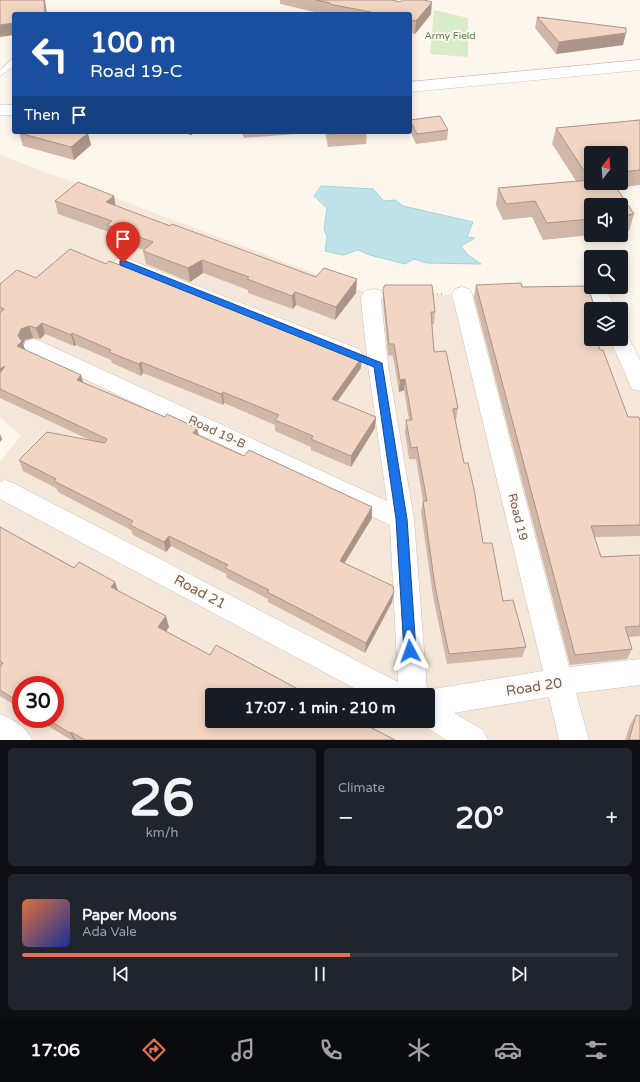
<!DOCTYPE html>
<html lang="en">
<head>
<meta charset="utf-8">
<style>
  body { margin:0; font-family:"Varela Round",sans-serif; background:#20242c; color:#f1f3f6; height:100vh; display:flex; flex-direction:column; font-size:15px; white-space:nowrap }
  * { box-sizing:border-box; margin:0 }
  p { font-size:13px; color:#9ea1a6 }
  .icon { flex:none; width:22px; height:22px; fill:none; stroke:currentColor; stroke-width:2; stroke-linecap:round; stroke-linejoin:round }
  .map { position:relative; height:740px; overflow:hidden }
  .side { display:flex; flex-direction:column; gap:8px; padding:8px; background:#0d0f14; flex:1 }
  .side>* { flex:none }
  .banner { position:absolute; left:12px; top:12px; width:400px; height:122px; border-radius:4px; box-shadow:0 2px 10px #0003; background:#1a4fa0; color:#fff; overflow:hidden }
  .needle { width:26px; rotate:17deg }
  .tools { position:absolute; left:584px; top:146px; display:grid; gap:8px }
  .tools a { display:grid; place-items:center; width:44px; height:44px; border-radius:4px; background:#171b24; box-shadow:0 2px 10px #0003; font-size:20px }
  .speed { position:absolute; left:12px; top:676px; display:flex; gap:8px; font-size:20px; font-weight:700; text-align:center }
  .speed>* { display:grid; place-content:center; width:52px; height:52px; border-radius:50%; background:#171b24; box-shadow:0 2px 10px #0003; line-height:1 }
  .speed .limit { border:6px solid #d22; background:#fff; color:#111 }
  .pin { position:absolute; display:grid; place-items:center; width:34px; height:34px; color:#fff; margin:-41px -17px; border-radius:50% 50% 50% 0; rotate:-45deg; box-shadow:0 0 4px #0007 }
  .pin .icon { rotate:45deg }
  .me { position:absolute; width:44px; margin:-22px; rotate:356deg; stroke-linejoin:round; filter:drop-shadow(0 0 3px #0008) }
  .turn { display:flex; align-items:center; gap:14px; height:84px; padding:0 12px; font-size:18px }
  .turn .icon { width:52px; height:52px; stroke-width:2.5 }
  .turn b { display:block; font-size:28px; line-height:34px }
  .then { display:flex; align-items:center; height:38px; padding:0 12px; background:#0003; gap:8px; font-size:15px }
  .big { font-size:30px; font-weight:700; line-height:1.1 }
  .side .widget { flex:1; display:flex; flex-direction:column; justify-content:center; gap:6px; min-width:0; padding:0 14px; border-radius:6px; background:#20242c }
  .side .dial { align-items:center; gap:0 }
  .dial b { font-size:52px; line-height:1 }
  .song { display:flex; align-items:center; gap:12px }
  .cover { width:48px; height:48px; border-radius:6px; background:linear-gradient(135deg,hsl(20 70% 55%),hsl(230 70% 35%)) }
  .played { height:4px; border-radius:2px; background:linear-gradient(90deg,#e76f51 55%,#363941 55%) }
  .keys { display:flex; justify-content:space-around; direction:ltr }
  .heat { display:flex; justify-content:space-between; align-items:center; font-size:22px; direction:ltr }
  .side .tiles { flex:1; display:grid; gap:8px; grid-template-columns:1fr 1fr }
  .widget:last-child { grid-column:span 2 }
  .trip { position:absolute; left:205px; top:688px; width:230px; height:40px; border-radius:4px; background:#171b24; box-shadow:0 2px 10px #0003; font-weight:700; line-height:40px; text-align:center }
  .menu { display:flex; height:64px; justify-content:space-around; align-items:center; background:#090b0e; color:#9ea1a6 }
  .menu .icon { width:28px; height:28px }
  .menu .current { color:#e76f51 }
  .menu b { font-size:18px; color:#f1f3f6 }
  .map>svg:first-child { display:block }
  .residential { fill:#f5e8da; fill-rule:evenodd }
  .green { fill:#d8ecc9 }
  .water { fill:#bfe3e8; stroke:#a5d3da }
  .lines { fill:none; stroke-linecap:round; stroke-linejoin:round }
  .lane-casing { stroke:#d1beb0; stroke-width:1 }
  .street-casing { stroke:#d1beb0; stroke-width:1 }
  .secondary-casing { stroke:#d6c0b0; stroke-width:1 }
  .path { stroke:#d9b8a5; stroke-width:2.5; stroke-dasharray:1 3; stroke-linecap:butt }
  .lane { fill:#fff; fill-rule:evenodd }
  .street { fill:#fff; fill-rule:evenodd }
  .secondary { fill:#fff; fill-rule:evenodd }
  .wall { fill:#d1b7a8; fill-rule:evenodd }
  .shaded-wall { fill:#aa9588 }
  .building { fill:#f3d5c3; stroke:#aa9588 }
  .route { fill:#1a73e8; stroke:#114b97 }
  .labels { text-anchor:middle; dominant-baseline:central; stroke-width:3.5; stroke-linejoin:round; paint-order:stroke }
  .far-park-label { font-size:10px; fill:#537a41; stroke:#fffaf3 }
  .street-label { font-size:12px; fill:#7a5c4d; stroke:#fffaf3 }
  .near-street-label { font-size:14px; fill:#7a5c4d; stroke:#fffaf3 }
</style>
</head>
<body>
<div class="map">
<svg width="640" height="740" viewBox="0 0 640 740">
  <rect width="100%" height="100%" fill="#fdf6ec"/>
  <path class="residential" d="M 0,155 L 373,295 L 599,293 L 606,309 L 591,309 L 591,339 L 620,339 L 640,383 L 640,740 L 0,740 L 0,461 L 21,436 L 0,417 ZM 21,685 L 55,685 L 55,719 L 21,719 ZM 212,695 L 428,695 L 428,721 L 212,721 Z"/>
  <path class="green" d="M 434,10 L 468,18 L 468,57 L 430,54 Z"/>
  <path class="water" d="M 321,186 L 373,189 L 384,201 L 395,200 L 403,206 L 473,222 L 467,237 L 475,238 L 461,246 L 467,254 L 481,264 L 427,263 L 414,259 L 405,264 L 370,255 L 358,250 L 343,255 L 325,251 L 327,237 L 324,229 L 327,208 L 314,196 Z"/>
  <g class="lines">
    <g class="lane-casing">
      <path id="lane" d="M 11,60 L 14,60 L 14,66 L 0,76 L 0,70 Z"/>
    </g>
    <g class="street-casing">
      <path id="street" d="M 123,257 L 359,349 L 362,354 L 359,359 L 352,361 L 345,359 L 116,267 L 114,263 L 116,259 Z
        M 591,285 L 591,287 L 606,288 L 616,309 L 596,309 L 591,297 L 585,296 L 582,291 L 585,286 Z
        M 462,287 L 469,289 L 472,294 L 569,667 L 640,659 L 640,685 L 576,693 L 589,740 L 559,740 L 549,697 L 454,713 L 483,730 L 488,740 L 446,740 L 417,721 L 428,721 L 428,695 L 367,695 L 0,499 L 0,482 L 5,480 L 13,483 L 398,682 L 390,525 L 26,351 L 23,346 L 26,341 L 33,339 L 40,341 L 387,501 L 368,365 L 361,300 C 362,289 371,288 380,290 L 383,295 L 381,300 L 388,365 L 414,519 L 427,690 L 543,671 L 452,294 L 455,289 Z
        M 621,332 L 627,334 L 640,360 L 640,391 L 632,389 L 610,339 L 621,339 Z
        M 0,714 C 14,720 25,725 32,740 L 0,740 Z"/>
    </g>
    <g class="secondary-casing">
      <path id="secondary" d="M 640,60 L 640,70 L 410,92 L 410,82 Z
        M 0,105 L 14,105 L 14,115 L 0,115 Z"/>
    </g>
    <path class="path" d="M 429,294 L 444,294"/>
    <use href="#lane" class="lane"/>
    <use href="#street" class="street"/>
    <use href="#secondary" class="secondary"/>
  </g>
  <path class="wall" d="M 280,0 L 392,0 L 431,14 L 415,34 L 410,33 L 410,14 L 323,14 L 280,4 Z
    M 537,17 L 623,45 L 556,54 L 535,28 Z
    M 410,119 L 448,130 L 447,140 L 416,144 L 410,131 Z
    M 640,120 L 640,185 L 617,188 L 634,214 L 629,231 L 621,231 L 621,205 L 591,205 L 591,235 L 543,240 L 532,217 L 503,220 L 496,205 L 498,188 L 576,181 L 552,144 L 556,128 ZM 621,153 L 621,183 L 591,183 Z
    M 242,132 L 321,132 L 244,138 Z
    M 325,132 L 367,132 L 366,144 L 328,147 Z
    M 19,133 L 88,134 L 91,145 L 74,160 L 23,146 Z
    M 55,201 L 116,206 L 356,293 L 335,320 L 296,305 L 293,309 L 248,293 L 248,290 L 203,273 L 190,282 L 146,264 L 143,251 L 144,250 L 110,238 L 109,232 L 58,214 Z
    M 106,264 L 128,268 L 172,281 L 172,285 L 361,368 L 337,402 L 375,428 L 351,467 L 311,450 L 311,447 L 275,431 L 275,425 L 224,403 L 223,405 L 143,373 L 141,376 L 112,363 L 111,360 L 76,345 L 74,346 L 45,334 L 40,339 L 33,338 L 25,340 L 23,344 L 25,350 L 81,375 L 83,382 L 199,436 L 244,456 L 372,507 L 372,518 L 344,563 L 394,592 L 392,602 L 365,653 L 268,602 L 268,599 L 227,578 L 226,574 L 171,546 L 166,552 L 133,535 L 131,530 L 58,492 L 56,488 L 23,471 L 19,460 L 90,440 L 0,398 L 0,284 Z
    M 476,285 L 522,287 L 591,309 L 591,339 L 600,350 L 628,417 L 640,421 L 640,536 L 595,537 L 601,557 L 640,555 L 640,636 L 629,637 L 632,649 L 627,659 L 570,665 L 474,297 Z
    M 383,289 L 435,312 L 434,324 L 432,324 L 434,352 L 458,408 L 456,420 L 455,420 L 464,463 L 483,543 L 503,601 L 526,647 L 522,657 L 447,664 L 433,596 L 421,512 L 423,501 L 416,459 L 409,459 L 405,432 L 406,420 L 409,420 L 404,390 L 399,392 L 393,356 L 388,355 L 383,300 Z
    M 0,527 L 118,591 L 169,627 L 166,632 L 212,695 L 367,721 L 367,725 L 395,740 L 71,740 L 37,719 L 55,719 L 21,685 L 21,709 L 0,696 Z
    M 636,715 L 640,740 L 625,740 L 630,725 Z"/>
  <path class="shaded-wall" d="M 44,0 L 45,0 L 47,14 L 45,14 Z
    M 432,2 L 431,14 L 415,34 L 416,21 Z
    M 14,23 L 14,35 L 0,37 L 0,25 Z
    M 626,33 L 623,45 L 556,54 L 559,42 Z
    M 78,132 L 90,132 L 88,134 L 91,145 L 74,160 L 71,147 Z
    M 189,132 L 192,132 L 192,135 L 189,135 Z
    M 114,196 L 116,209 L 106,202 Z
    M 202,260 L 203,273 L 190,282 L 188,268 Z
    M 357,279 L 356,293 L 335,320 L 336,307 Z
    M 172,281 L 173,292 L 168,283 Z
    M 295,292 L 296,305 L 293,309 L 292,296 Z
    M 42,323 L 45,334 L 40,339 L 36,328 Z
    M 29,326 L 33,338 L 25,340 L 23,344 L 26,352 L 17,346 L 18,336 L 21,329 Z
    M 72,333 L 76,345 L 74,346 L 71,335 Z
    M 362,357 L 361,368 L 331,410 L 332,399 Z
    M 141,362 L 143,373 L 141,376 L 139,364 Z
    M 5,366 L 0,384 L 0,369 Z
    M 81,375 L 84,387 L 77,380 Z
    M 405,379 L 404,390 L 399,392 L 400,380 Z
    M 223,392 L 224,403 L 223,405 L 221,394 Z
    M 376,417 L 375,428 L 351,467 L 351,456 Z
    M 197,428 L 199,439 L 193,433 Z
    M 0,434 L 2,439 L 0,442 Z
    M 372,507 L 372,518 L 339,572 L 340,561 Z
    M 169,536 L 171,546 L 166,552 L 164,542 Z
    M 115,582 L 119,593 L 111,587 Z
    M 394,592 L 392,602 L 365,653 L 366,643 Z
    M 166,616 L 169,627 L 161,638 L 158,627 Z
    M 365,721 L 367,721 L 367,727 L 364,724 Z
    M 71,732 L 76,740 L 74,740 L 70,733 Z"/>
  <path class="building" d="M 0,0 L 44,0 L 45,14 L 14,14 L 14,23 L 0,25 Z
    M 316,0 L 392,0 L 400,2 L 402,0 L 424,0 L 432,2 L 416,21 L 410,20 L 410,14 L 381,14 L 329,4 L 330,3 Z
    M 537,17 L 626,28 L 626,33 L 559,42 Z
    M 440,116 L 448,130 L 417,134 L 410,120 Z
    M 640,120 L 640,170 L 621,172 L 621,153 L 591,153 L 591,183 L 613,183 L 634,214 L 621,216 L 621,205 L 591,205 L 591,219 L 547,223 L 535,201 L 506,204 L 498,188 L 590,180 L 556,128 Z
    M 21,132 L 86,132 L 88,133 L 71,147 L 19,133 Z
    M 328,132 L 367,132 L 328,134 Z
    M 78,182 L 114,196 L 106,202 L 170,226 L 172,224 L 316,277 L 324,268 L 357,279 L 336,307 L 295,292 L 292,296 L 247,279 L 249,277 L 202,260 L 188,268 L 143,251 L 153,242 L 107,225 L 112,221 L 55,201 Z
    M 70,249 L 106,264 L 109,261 L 128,268 L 132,265 L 172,281 L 168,283 L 213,301 L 215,299 L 286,329 L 325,344 L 326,342 L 362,357 L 332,399 L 376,417 L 351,456 L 311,439 L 313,436 L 275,420 L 279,415 L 223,392 L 221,394 L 141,362 L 139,364 L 109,352 L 111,350 L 72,333 L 71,335 L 42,323 L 36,328 L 29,326 L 21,329 L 18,336 L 22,341 L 17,346 L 81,375 L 77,380 L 165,417 L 167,414 L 197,428 L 193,433 L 244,456 L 249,450 L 372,507 L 340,561 L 393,586 L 394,592 L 366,643 L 267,592 L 269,590 L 225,568 L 228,565 L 169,536 L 164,542 L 130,525 L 133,521 L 54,481 L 56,479 L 19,460 L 47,432 L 105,443 L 107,439 L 0,389 L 0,373 L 5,366 L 0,369 L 0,313 L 4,309 L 0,307 L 0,284 L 17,270 L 36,278 Z
    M 521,283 L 522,287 L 588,286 L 595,309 L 591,309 L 591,312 L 587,312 L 591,323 L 591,339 L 596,339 L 600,350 L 603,350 L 628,417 L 639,417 L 640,421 L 640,525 L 591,526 L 601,557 L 640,555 L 640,626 L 625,627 L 632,649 L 575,655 L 476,285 Z
    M 385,285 L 432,285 L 435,312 L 431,312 L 434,352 L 446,351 L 458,408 L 453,409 L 464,463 L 468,463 L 474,489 L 483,543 L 492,543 L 503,601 L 513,600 L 526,647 L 449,654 L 435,586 L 423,501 L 427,501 L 417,447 L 411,448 L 406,420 L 412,420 L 405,379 L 400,380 L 394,344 L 389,344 L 383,289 Z
    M 0,527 L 74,568 L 79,562 L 115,582 L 111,587 L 166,616 L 158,627 L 210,655 L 216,645 L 309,695 L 212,695 L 212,721 L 365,721 L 364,724 L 395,740 L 85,740 L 71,732 L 70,733 L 47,719 L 55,719 L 55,685 L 21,685 L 21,703 L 0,690 L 0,667 L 3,663 L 0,661 Z
    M 636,715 L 640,716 L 640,740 L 629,740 Z"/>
  <path class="route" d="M 123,260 L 382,363 L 407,519 L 416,651 L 414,655 L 410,656 L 406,655 L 404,651 L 396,519 L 374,367 L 120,265 L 120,261 Z"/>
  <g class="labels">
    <g class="far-park-label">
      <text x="450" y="36">Army Field</text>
    </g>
    <g class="street-label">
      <text transform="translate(217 432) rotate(25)">Road 19-B</text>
      <text transform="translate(518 517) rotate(76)">Road 19</text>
    </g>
    <g class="near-street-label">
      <text transform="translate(200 592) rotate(28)">Road 21</text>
      <text transform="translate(534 687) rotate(-9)">Road 20</text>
    </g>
  </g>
</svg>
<div class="tools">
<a><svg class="needle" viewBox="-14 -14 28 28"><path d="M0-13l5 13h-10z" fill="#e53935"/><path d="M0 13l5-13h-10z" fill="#9ea1a6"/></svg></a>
<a><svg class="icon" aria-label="sound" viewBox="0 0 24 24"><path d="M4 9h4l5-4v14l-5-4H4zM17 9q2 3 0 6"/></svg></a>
<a><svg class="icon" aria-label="search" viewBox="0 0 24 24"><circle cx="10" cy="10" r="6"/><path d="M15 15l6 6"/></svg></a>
<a><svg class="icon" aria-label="layers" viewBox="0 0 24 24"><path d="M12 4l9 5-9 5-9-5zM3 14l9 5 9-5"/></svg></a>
</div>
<div class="speed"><div class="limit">30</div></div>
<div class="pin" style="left:123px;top:263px;background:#d93025"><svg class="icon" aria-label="arrive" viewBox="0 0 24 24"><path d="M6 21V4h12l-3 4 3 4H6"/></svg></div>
<svg class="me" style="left:410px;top:651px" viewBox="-20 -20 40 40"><path d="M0-17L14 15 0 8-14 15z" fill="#1a73e8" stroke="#fff" stroke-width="4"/></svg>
<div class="trip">17:07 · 1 min · 210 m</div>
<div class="banner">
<div class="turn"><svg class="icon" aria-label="left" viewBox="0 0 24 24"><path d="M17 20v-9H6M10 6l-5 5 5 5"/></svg><div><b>100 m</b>Road 19-C</div></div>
<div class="then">Then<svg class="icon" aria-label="arrive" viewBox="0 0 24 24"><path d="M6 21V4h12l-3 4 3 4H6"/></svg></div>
</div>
</div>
<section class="side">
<div class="tiles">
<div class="widget dial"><b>26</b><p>km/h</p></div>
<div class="widget"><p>Climate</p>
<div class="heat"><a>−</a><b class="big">20°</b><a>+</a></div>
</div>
<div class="widget">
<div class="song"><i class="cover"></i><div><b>Paper Moons</b><p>Ada Vale</p></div></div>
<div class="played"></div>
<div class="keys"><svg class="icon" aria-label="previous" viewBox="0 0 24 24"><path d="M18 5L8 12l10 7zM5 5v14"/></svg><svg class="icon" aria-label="pause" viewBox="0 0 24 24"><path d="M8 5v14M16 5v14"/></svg><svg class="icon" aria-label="next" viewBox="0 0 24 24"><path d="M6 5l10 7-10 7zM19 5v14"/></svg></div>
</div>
</div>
</section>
<nav class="menu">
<b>17:06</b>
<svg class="icon current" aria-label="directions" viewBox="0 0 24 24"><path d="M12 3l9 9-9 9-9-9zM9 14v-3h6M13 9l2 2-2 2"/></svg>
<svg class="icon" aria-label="music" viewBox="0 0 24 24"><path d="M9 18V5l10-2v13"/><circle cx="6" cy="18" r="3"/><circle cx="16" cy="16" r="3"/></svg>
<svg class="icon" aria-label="phone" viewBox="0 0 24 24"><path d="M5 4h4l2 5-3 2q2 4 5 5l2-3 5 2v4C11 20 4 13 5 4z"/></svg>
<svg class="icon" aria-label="climate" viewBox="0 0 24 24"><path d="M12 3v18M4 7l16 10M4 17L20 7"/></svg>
<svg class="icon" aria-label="car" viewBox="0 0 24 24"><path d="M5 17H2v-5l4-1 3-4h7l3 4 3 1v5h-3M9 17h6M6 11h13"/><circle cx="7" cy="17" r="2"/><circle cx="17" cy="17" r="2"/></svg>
<svg class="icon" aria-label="filters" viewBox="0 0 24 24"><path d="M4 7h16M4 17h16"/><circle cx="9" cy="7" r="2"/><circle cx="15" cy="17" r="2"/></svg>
</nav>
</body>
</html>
